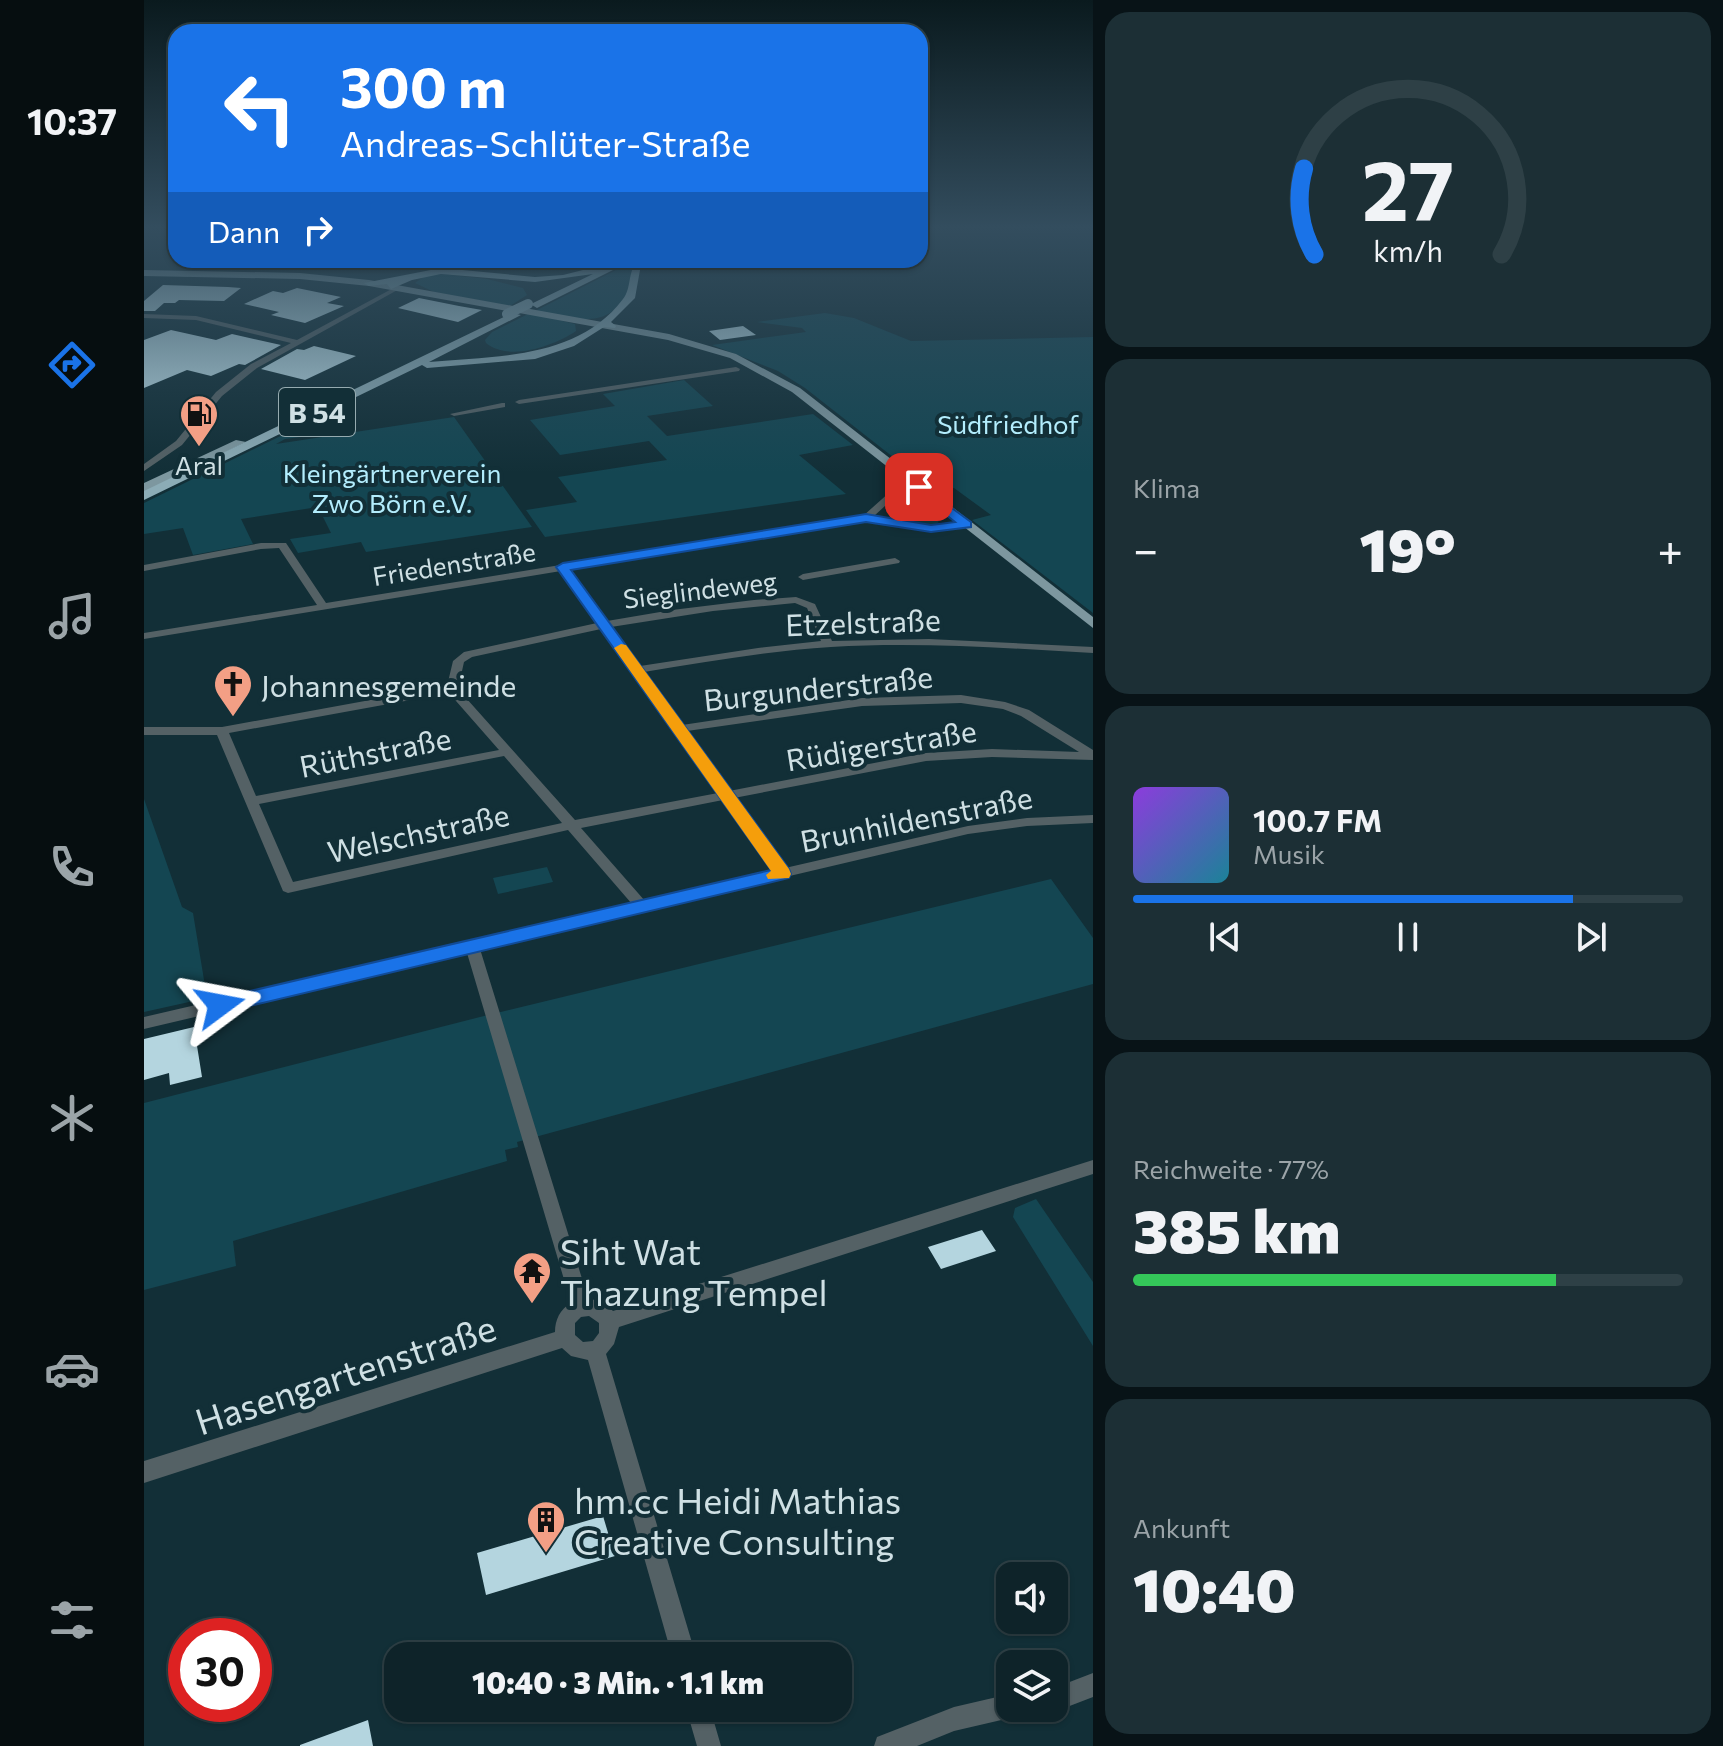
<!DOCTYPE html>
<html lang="de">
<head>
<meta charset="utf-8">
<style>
  body { margin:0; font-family:Commissioner,sans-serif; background:#1c2f35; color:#f1f3f6; height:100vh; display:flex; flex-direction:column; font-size:30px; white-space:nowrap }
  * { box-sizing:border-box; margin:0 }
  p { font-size:26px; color:#9ba4a8 }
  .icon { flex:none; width:44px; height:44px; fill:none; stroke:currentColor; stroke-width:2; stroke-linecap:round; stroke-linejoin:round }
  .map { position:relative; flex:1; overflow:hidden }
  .drawer { display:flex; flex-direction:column; gap:12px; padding:12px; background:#081317; width:630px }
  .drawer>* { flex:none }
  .guide { position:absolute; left:24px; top:24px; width:760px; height:244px; border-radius:24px; box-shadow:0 2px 6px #0004,0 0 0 2px #2e4046; background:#1a73e8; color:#fff; overflow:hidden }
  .controls { position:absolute; left:852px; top:1562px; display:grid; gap:16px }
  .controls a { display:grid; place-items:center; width:72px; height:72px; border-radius:16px; background:#0e2329; box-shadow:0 2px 6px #0004,0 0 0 2px #2e4046; font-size:40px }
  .speed { position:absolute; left:24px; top:1618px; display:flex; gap:16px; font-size:40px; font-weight:700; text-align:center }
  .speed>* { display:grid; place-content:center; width:104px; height:104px; border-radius:50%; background:#0e2329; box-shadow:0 2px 6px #0004,0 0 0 2px #2e4046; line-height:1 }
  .speed .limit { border:12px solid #d22; background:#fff; color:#111 }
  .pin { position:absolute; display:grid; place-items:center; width:68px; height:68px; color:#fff; margin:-34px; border-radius:16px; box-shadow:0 4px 12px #0006 }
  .me { position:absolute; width:88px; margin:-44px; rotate:77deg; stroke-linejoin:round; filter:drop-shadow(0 0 6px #0008) }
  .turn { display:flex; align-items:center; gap:28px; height:168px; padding:0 40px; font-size:36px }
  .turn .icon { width:104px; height:104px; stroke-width:2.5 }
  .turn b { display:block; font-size:56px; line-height:68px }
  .then { display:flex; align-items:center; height:76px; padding:0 40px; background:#0003; gap:16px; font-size:30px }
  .big { font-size:60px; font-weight:800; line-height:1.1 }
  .drawer .card { flex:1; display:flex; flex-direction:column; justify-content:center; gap:12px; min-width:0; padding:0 28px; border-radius:24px; background:#1c2f35 }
  .drawer .dial { align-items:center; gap:0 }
  .dial svg { height:208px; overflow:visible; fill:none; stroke:#2e4046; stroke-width:7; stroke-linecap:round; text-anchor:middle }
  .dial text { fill:#f1f3f6; stroke:none }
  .song { display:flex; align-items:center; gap:24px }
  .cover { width:96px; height:96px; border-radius:12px; background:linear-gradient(135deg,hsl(270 70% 55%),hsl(190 70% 35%)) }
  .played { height:8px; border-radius:4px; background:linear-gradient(90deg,#1a73e8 80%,#2e4046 80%) }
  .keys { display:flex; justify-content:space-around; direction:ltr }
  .heat { display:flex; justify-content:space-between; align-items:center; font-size:44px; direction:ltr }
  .charge { height:12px; border-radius:6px; background:linear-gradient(90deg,#34c759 77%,#2e4046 0) }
  .trip { position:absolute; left:240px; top:1642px; width:468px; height:80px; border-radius:24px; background:#0e2329; box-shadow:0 2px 6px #0004,0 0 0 2px #2e4046; font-weight:800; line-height:80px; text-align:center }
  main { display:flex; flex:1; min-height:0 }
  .tab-bar { display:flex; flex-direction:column; width:144px; justify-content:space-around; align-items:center; background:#060e10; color:#9ba4a8 }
  .tab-bar .icon { width:56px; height:56px }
  .tab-bar .on { color:#1a73e8 }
  .tab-bar b { font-size:36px; color:#f1f3f6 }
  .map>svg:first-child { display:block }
  .green { fill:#144652 }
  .building { fill:#b4d5df }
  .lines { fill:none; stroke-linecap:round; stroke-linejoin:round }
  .minor { fill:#546165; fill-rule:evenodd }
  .major { fill:#7d979f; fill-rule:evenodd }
  .highway { fill:#8cacb6; fill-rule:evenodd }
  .highway-bridge { stroke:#8cacb6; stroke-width:10 }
  .route { fill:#1a73e8; stroke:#114b97; stroke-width:2 }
  .slow { fill:#f59e0b }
  .labels { text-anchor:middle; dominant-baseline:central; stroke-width:8; stroke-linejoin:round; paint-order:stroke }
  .far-park-label { font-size:26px; fill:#b3edfd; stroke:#122f37 }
  .far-poi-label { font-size:26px; fill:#cfe0e4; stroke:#122f37 }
  .far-street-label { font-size:26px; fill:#cfe0e4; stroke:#122f37 }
  .shield { fill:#122f37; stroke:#96abb0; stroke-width:2 }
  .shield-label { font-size:28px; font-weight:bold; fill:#cfe0e4 }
  .street-label { font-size:30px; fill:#cfe0e4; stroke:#122f37 }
  .poi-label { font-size:30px; fill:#cfe0e4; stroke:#122f37; text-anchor:start }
  .near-poi-label { font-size:36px; fill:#cfe0e4; stroke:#122f37; text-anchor:start }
  .near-street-label { font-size:36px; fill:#cfe0e4; stroke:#122f37 }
</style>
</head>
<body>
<main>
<nav class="tab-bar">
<b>10:37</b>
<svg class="icon on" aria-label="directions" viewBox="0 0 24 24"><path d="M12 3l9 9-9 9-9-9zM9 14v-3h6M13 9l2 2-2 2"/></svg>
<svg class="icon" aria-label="music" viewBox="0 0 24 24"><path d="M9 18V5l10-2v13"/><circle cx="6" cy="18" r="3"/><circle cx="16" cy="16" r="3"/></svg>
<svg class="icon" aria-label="phone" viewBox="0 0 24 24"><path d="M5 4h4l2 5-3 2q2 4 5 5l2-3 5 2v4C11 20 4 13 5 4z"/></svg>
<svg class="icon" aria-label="climate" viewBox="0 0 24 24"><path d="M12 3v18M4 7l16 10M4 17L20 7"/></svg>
<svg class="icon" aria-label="car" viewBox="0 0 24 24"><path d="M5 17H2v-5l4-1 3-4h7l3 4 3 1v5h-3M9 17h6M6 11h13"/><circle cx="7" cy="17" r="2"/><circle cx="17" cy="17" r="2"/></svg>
<svg class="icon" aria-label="filters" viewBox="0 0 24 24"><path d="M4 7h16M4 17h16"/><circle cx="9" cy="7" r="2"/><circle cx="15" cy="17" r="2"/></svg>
</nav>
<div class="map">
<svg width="949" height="1746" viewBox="0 0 949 1746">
  <rect width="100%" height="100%" fill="#122f37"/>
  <path class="green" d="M 492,260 L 495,260 C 484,271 489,283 483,295 C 462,332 425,317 391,311 Z
    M 298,274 L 343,279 L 379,288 L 383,295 L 366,306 L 290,292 L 271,283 L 281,276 Z
    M 386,313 L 431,324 L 432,331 C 410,346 365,362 342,343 L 341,340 L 348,332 Z
    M 681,313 L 710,318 L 767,341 L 949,337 L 949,613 L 828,520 L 847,515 L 810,488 L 786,486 L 661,388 L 634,371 L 568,345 L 662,332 L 658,328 L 613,322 Z
    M 540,380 L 569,406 L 503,416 L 523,436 L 669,414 L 709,445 L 655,455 L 702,494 L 401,537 L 382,510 L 433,502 L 414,477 L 523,460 L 505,441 L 416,455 L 386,420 L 471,406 L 459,394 Z
    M 310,417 L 388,527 L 222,552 L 217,542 L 154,553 L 146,539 L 187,533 L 174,507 L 97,519 L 109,544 L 49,555 L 39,528 L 0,534 L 0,503 L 157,426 L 179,434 L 141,439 L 132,444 Z
    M 749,496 L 767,498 L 795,522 L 790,526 C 770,525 758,518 744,503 Z
    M 0,799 L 38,907 L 49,913 L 63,998 L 0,1012 Z
    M 403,867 L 409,882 L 354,894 L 349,878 Z
    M 907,879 L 949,938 L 949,984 L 373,1142 L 374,1147 L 361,1150 L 363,1161 L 89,1241 L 92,1266 L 0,1290 L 0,1103 L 336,1017 Z
    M 892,1199 L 949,1282 L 949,1346 L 869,1217 L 871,1208 Z"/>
  <path class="building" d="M 19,285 L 84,287 L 97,288 L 80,301 L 35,300 L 31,303 L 20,303 L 11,311 L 0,311 L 0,301 Z
    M 153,288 L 197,297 L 183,303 L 200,306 L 161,323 L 127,315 L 135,312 L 100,304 L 129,291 L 139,293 Z
    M 275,298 L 315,306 L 338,310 L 314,322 L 254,308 Z
    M 599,326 L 612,335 L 576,340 L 565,331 Z
    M 27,330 L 72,340 L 88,334 L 137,345 L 101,365 L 95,364 L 67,376 L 43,370 L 0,388 L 0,340 Z
    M 170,346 L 212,356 L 161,380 L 117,369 L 153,349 L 160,350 Z
    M 50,1027 L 58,1077 L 26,1085 L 25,1073 L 0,1080 L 0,1039 Z
    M 838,1230 L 852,1251 L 797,1269 L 784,1247 Z
    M 459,1516 L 471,1556 L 342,1595 L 333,1553 Z
    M 224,1720 L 229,1746 L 156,1746 L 156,1745 Z"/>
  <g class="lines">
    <path class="minor" d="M 255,285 L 257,288 L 113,368 L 78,396 L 38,445 L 0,471 L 0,464 L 32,441 L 72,392 L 107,364 L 147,343 L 52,320 L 0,318 L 0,314 L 52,316 L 153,340 Z
      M 592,367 L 596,369 L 595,371 L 375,404 L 371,402 L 375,400 Z
      M 358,403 L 361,403 L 361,407 L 310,416 L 306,414 Z
      M 775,484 L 778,485 L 778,489 L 753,495 L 730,516 L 787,525 L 822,521 L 827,524 L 825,526 L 787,531 L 722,521 L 426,569 L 463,621 L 528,610 L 610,600 L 652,597 L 671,604 L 688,641 L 785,639 L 949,647 L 949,653 C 862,648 775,642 687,647 C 624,651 562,662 500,672 L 538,725 L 718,698 L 817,695 L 861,702 L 885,710 L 949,750 L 949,760 L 848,757 L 782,761 L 590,798 L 641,868 L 824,826 L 883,818 L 949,815 L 949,823 L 883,826 L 824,834 L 336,949 L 444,1298 L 460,1303 L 469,1311 L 949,1160 L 949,1174 L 475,1327 L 470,1344 L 462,1354 L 552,1656 L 528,1656 L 444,1360 L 427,1356 L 418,1348 L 0,1483 L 0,1461 L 411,1332 C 411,1320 416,1309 427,1303 L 323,953 L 0,1029 L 0,1017 L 488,904 L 424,830 L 144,893 L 139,891 L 73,735 L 0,735 L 0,727 L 78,727 L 303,686 L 309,661 L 320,652 L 453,623 L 417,571 L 0,639 L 0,633 L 173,605 L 135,548 L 117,549 L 0,571 L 0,565 L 117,543 L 142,543 L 182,603 L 719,516 L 747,491 ZM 651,603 L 663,608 L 677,641 L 614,648 L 496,666 L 467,627 L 569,611 ZM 457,629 L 574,793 L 431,820 L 314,689 L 320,662 L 328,657 ZM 305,693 L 355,750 L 112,796 L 85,733 ZM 817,703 L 859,709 L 877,716 L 935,752 L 848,749 L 782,753 L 585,791 L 543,731 L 718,706 ZM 360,756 L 418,823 L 149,882 L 115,804 ZM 579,800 L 629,871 L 501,901 L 437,828 ZM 445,1316 L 455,1323 L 455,1333 L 449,1341 L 439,1342 L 431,1335 L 431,1323 L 437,1317 Z
      M 751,558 L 756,561 L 755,563 L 659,580 L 654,577 L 659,574 Z
      M 949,1673 L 949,1697 L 910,1712 L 901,1709 L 910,1708 L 910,1688 Z
      M 866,1694 L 866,1708 L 877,1708 L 875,1715 L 866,1718 L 810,1731 L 773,1746 L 730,1746 L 733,1737 L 810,1707 Z
      M 542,1708 L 566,1708 L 577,1746 L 553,1746 Z"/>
    <path class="major" d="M 0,270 L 156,273 L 225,280 L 525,334 L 592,354 L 656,388 L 949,617 L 949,628 L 648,392 L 586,358 L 524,340 L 225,286 L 156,279 L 0,276 Z
      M 92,440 L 102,442 L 0,492 L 0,483 Z"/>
    <path class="highway" d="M 477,260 L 489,260 L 393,308 L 388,305 L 389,303 L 449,274 L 391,282 L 297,274 L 268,280 L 247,289 L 243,284 L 225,286 L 220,283 L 297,268 L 391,277 L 419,275 L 455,266 L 459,269 Z
      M 494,260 L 504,260 L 496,270 L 491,298 L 467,322 L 472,326 L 471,328 L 460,327 L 430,346 L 391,359 L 283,368 L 278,365 L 0,500 L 0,491 L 368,313 L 377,315 L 285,362 C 352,356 434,359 479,299 C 488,288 483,272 494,260 Z"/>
    <path class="highway-bridge" d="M 363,314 L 384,304"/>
  </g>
  <linearGradient id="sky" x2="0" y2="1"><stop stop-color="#0a1a1e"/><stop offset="0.48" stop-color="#334d5e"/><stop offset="1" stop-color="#334d5e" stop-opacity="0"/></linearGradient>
  <rect width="949" height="473" fill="url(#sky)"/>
  <path class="route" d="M 775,484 L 827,522 L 827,527 L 787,532 L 722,522 L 427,570 L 645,869 L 647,874 L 645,878 L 76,1013 L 69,1011 L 66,1005 L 69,1000 L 76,998 L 627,870 L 412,567 L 419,563 L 722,514 L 787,525 L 811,522 L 771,490 L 769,487 Z"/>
  <path class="slow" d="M 477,644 L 482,645 L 645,869 L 647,874 L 645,878 L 624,879 L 622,875 L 627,871 L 470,648 Z"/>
  <defs>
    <g id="fuel-pin" transform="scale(2)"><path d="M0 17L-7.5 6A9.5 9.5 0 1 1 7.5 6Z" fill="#f39f85" stroke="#122f37"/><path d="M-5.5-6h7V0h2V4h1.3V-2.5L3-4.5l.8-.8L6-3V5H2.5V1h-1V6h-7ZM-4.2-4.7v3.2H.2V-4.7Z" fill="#111"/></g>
    <g id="church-pin" transform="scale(2)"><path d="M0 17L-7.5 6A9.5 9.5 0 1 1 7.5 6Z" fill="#f39f85" stroke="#122f37"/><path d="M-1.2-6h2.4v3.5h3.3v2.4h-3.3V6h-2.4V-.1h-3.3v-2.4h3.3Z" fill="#111"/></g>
    <g id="temple-pin" transform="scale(2)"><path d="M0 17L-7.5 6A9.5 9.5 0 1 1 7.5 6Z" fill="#f39f85" stroke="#122f37"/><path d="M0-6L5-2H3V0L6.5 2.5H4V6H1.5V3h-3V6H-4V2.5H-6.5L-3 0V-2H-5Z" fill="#111"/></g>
    <g id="building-pin" transform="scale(2)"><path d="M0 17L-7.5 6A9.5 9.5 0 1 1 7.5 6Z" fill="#f39f85" stroke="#122f37"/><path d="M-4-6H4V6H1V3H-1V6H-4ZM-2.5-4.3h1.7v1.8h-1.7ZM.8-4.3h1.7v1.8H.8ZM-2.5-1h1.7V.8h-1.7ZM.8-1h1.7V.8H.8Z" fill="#111"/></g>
  </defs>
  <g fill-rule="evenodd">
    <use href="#fuel-pin" x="55" y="414"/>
    <use href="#church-pin" x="89" y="684"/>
    <use href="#temple-pin" x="388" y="1271"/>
    <use href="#building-pin" x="402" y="1520"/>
  </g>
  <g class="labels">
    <g class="far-park-label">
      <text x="864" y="423">Südfriedhof</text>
      <text x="248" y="472">Kleingärtnerverein<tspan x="248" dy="30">Zwo Börn e.V.</tspan></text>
    </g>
    <g class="far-poi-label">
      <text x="55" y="464">Aral</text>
    </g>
    <g class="far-street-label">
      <text transform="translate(310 563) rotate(-9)">Friedenstraße</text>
      <text transform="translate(556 589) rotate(-7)">Sieglindeweg</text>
    </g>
    <rect class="shield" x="135" y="388" width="76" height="48" rx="6"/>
    <g class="shield-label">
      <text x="173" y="412">B 54</text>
    </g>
    <g class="street-label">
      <text transform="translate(719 621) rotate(-2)">Etzelstraße</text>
      <text transform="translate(674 687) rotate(-6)">Burgunderstraße</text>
      <text transform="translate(737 744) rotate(-9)">Rüdigerstraße</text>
      <text transform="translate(231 751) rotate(-11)">Rüthstraße</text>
      <text transform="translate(772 818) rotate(-11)">Brunhildenstraße</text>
      <text transform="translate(274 832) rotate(-12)">Welschstraße</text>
    </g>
    <g class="poi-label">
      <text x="117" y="684">Johannesgemeinde</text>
    </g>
    <g class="near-poi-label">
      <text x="416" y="1250">Siht Wat<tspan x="416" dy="41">Thazung Tempel</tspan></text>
      <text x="430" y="1499">hm.cc Heidi Mathias<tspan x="430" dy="41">Creative Consulting</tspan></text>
    </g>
    <g class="near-street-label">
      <text transform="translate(201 1373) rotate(-18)">Hasengartenstraße</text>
    </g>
  </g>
</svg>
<div class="controls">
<a><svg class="icon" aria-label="sound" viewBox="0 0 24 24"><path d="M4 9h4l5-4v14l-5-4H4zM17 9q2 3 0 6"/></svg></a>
<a><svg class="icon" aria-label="layers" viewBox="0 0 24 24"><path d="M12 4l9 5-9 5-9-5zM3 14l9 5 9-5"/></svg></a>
</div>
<div class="speed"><div class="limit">30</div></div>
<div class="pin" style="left:775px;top:487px;background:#d93025"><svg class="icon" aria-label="arrive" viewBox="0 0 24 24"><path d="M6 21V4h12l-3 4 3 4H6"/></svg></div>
<svg class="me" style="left:76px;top:1005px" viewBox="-20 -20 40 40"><path d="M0-17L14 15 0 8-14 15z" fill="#1a73e8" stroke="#fff" stroke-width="4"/></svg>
<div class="trip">10:40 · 3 Min. · 1.1 km</div>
<div class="guide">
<div class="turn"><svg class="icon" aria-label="left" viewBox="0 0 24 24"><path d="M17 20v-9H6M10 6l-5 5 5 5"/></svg><div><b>300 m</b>Andreas-Schlüter-Straße</div></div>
<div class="then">Dann<svg class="icon" aria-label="right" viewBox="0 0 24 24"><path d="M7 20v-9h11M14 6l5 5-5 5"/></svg></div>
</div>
</div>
<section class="drawer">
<div class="card dial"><svg viewBox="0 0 100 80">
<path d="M14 69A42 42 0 1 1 86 69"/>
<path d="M14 69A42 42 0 0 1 10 36" stroke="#1a73e8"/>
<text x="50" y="56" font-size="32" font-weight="700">27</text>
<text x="50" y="72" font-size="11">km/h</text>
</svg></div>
<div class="card"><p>Klima</p>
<div class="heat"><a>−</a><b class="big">19°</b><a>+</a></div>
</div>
<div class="card">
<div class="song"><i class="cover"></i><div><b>100.7 FM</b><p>Musik</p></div></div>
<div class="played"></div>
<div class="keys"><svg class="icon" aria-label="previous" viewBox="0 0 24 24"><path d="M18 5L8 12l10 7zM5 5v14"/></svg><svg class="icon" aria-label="pause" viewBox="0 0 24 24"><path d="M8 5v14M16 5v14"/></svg><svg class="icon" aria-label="next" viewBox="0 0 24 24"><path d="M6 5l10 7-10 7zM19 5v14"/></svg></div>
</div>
<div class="card"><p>Reichweite · 77%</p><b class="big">385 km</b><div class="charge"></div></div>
<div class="card"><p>Ankunft</p><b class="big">10:40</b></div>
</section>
</main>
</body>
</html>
